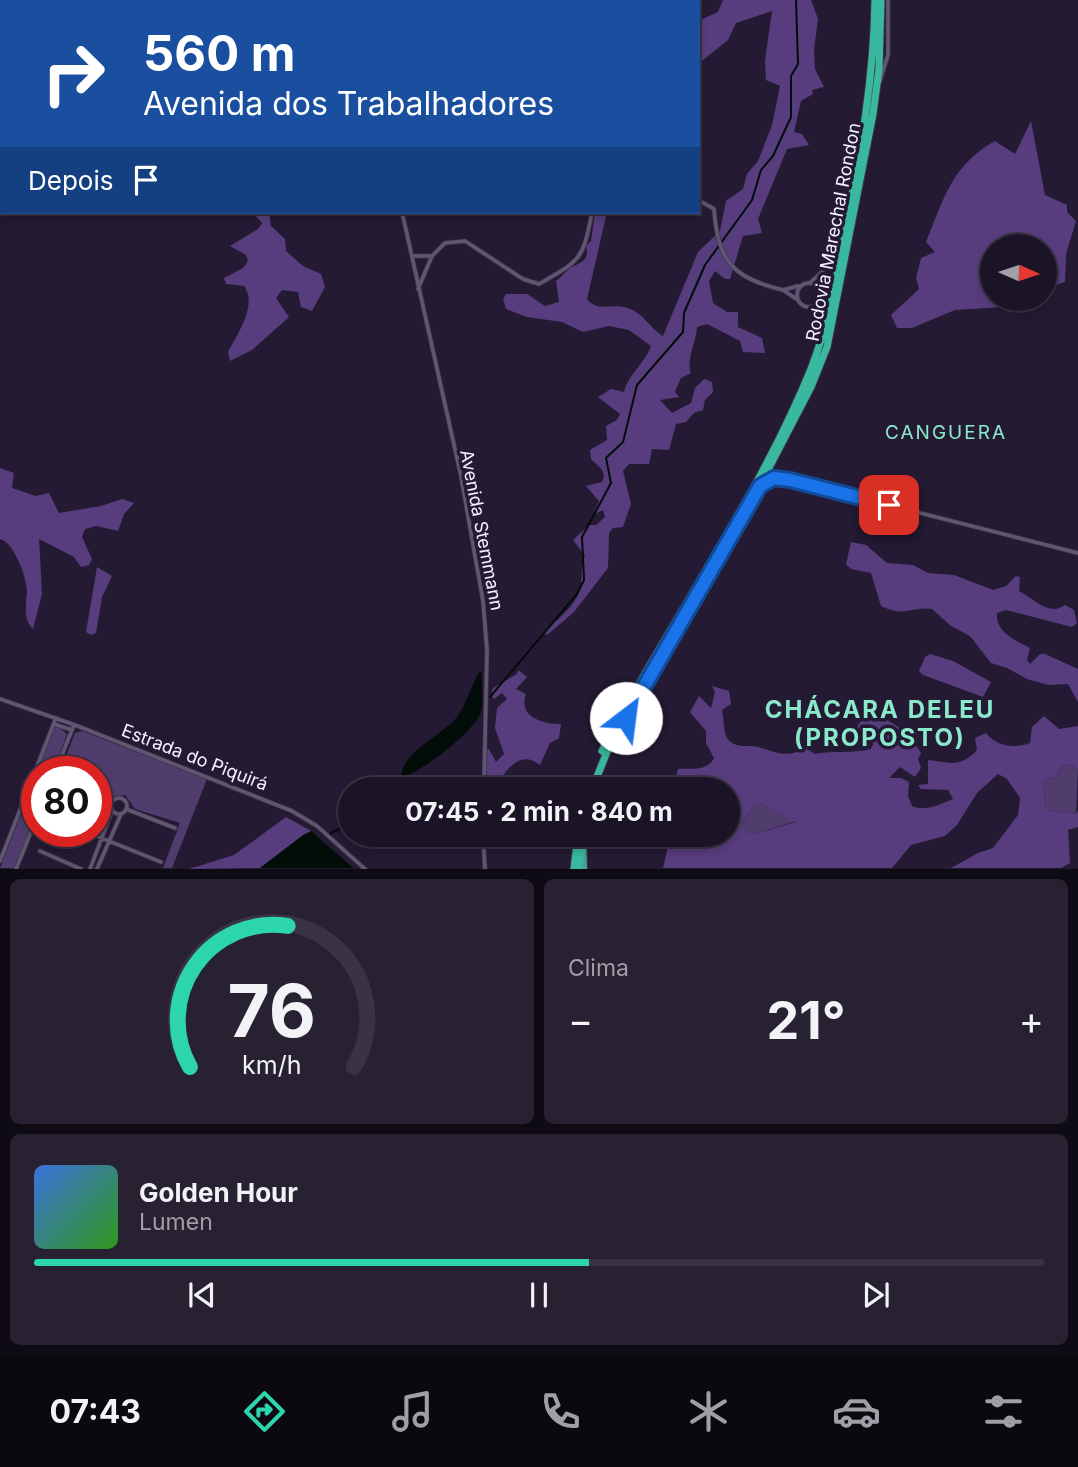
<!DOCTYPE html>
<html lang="pt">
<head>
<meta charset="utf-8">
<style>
  body { margin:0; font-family:Inter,sans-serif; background:#282132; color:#f1f3f6; height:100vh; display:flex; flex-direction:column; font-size:26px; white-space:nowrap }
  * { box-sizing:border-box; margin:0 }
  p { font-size:23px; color:#a09ea7 }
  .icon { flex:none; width:38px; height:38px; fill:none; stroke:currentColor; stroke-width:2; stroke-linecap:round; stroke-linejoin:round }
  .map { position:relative; height:869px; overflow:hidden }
  .details { display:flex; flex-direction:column; gap:10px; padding:10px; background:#0f0b15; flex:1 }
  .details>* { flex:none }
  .banner { position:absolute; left:0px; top:0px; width:700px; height:214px; box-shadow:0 4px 10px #0003,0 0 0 2px #393343; background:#1a4fa0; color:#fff; overflow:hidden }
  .needle { width:46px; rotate:93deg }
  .buttons { position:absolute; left:980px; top:234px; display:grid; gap:14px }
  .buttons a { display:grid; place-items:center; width:77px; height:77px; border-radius:50%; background:#1b1426; box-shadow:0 4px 10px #0003,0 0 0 2px #393343; font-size:35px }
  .speed { position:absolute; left:21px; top:756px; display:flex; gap:14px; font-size:35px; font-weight:700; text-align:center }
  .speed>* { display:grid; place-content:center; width:91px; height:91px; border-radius:50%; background:#1b1426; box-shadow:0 4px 10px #0003,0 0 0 2px #393343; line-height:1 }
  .speed .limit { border:10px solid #d22; background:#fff; color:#111 }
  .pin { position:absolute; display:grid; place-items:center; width:60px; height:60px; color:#fff; margin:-30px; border-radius:14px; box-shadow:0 4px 10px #0006 }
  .me { position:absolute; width:77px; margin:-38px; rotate:30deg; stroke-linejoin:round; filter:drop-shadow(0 0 5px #0008) }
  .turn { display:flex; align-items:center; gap:24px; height:147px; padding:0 28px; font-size:32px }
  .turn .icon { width:91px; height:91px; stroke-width:2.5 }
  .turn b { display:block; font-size:49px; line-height:60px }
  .then { display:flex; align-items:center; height:66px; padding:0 28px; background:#0003; gap:14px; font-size:26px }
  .big { font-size:52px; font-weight:700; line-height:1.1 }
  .details .widget { flex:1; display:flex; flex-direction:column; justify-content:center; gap:10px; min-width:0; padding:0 24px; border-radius:10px; background:#282132 }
  .details .dial { align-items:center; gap:0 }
  .dial svg { height:182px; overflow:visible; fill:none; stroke:#393343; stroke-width:7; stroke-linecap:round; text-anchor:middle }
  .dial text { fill:#f1f3f6; stroke:none }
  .song { display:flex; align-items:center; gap:21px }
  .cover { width:84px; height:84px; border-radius:10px; background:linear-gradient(135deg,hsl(220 70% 55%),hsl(110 70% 35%)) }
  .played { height:7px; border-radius:4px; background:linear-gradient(90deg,#2cd5ab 55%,#393343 55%) }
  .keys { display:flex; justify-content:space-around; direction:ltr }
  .heat { display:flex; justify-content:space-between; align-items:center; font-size:38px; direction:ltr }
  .details .tiles { flex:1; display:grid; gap:10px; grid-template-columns:1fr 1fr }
  .widget:last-child { grid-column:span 2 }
  .trip { position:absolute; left:338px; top:777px; width:402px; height:70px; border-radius:35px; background:#1b1426; box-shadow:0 4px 10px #0003,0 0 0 2px #393343; font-weight:700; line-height:70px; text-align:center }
  .tab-bar { display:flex; height:112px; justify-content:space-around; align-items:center; background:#0b080f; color:#a09ea7 }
  .tab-bar .icon { width:49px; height:49px }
  .tab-bar .active { color:#2cd5ab }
  .tab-bar b { font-size:32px; color:#f1f3f6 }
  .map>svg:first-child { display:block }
  .green { fill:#503d6e }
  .forest { fill:#583d7e; fill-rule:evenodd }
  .water { fill:#020c08 }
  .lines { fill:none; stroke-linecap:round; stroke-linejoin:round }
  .stream { stroke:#020c08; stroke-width:2 }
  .minor-casing { stroke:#3b3448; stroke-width:5 }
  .primary-casing { stroke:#3b3448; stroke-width:8 }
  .trunk-casing { stroke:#3b3448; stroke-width:9 }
  .minor { stroke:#605672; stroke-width:3.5 }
  .primary { stroke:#439f92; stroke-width:6 }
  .trunk { stroke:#39b89d; stroke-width:7 }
  .route-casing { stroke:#114b97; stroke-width:18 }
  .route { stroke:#1a73e8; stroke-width:12 }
  .labels { text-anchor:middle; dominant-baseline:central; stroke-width:7; stroke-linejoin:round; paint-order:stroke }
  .street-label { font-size:18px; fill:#f5f1ff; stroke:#241a33 }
  .neighbourhood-label { font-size:19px; letter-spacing:2px; fill:#8be9cb; stroke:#241a33 }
  .district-label { font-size:24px; font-weight:bold; letter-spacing:2px; fill:#8be9cb; stroke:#241a33 }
</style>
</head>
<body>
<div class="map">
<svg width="1078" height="869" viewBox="0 0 1078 869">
  <rect width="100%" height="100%" fill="#241a33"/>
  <path class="green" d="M 59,727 L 67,734 L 53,772 L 37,772 L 54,728 Z
    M 82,731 L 207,779 L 172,868 L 163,868 L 180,823 L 135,809 L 125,795 L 108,798 L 96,793 L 96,772 L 60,772 L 75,733 Z
    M 1072,764 L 1078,769 L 1076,814 L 1046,810 L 1043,784 L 1046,779 L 1056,777 L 1061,767 Z
    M 37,773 L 37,812 L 15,868 L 0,868 Z
    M 759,804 L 764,805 L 797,821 L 754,834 L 744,834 L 741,824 L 754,806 Z"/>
  <path class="forest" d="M 723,0 L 811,0 L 818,19 L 814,49 L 815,69 L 824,87 L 812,90 L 813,94 L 801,101 L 794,132 L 802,134 L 809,145 L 787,149 L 758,219 L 762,233 L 743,236 L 730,279 L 725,279 L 715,271 L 709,281 L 713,303 L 727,312 L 738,312 L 738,327 L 762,338 L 765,353 L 743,352 L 740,341 L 707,324 L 697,327 C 696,342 686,360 691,373 L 681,378 L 675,392 L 679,397 L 660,400 L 672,413 L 691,403 L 695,388 L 704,379 L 712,382 L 713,392 L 705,400 L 703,410 L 694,413 L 686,422 L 676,424 L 669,450 L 652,449 L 649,464 L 629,464 L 623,471 L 631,504 L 623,527 L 613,528 L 609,533 L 608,568 L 574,612 L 547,635 L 543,632 C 556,621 576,606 580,589 C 583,578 580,567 585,556 L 573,540 L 589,525 L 596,525 L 605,517 L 603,510 L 593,515 L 599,501 L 586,486 L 602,482 C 608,470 597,466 591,459 L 590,450 L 607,440 L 606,426 L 617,420 L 620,414 L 598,397 L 611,389 L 624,392 C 629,373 644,365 651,346 L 629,330 L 609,326 L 583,332 L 562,322 L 527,317 L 506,309 L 503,299 L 506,294 L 527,294 L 545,306 L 559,302 L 556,281 C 562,277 565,272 570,268 C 581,262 590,261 586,246 L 591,241 L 595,212 L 607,212 L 587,299 C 597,312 610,304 624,307 C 643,311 649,328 663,336 L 698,252 L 720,231 L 726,201 L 743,189 L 747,174 L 758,161 L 772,125 L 780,86 L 766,80 L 765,61 L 772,11 L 736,23 L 728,40 L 698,64 L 698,21 L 718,12 Z
    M 1031,121 L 1045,195 L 1067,205 L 1067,212 L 1076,221 L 1066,254 L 1065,282 L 1052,286 L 1045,294 L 1045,247 L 992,247 L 992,299 L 1040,299 L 1036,305 L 955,310 L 912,328 L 897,328 L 891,315 L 919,289 L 916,278 L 921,258 L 935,252 L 926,242 C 944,198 952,165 995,141 L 1015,154 Z
    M 252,212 L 269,212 L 271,226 L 285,239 L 286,251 L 303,266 L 321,274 L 325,287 L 312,311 L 301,307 L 298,292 L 282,290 L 276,298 L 289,317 L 252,350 L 230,361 L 228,352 C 237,335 258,305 244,286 L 226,284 L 224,278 L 243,268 L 248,261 L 246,255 L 230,246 L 258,229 L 262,223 Z
    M 0,468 L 14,473 L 12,488 L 36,496 L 49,493 L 59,513 L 101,506 L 122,499 L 134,503 L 124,514 L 118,531 L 96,526 L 85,529 L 82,537 L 92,559 L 89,565 L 81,567 L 74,557 L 39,539 L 42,594 L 33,629 C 23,620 26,604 27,592 C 27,578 14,542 0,539 Z
    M 851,542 L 866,545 L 887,563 L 913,565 L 928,573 L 954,575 L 993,590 L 1006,586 L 1016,576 L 1020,577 L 1019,591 C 1035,599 1049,617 1065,605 L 1074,610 L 1077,623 L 1072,627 L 1006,610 L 997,613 C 995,632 1016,641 1030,648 L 1027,660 L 1030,664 L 1040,654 L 1045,654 L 1078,669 L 1078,702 L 1068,684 L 1048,685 L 1027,679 L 1007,668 L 991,663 L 970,636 L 951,626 L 932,609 C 910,606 905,618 881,606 L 871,573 L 851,569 L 846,564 Z
    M 97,567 L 112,576 L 102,597 L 96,633 L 91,635 L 86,632 Z
    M 930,654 L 953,661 L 991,682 L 983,697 L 923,675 L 919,671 L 925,657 Z
    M 518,670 L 527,677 L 516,689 L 526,694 C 518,717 542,724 561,724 L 559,738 L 550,743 L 540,765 C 520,748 503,772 496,789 L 484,789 L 484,752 L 489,749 L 496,762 L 504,754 L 495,728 L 497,708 L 507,699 L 502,693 L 494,699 L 491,695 L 493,688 L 517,674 Z
    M 712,686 L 729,691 L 731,704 L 722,710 C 724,718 723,731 727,738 C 736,750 747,744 758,747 C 776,752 788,759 805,748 L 815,754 C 834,750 853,754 871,749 L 873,744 L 870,737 L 857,727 L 862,719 C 888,711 909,734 921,753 L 918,759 L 921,768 L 915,777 L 900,767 L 889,778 L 901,778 L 909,782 L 908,796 L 912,806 C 927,812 940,804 953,799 L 948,790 L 921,789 L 918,785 L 928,784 L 928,760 C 948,762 960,769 977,750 L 975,738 L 986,733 C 996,746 1014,749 1030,743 L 1032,727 L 1044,716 L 1059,729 L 1078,726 L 1078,769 L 1072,764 L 1061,767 L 1056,777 L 1046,779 L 1043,784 L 1046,810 L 1076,814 L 1078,810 L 1078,827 L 1068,830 L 1070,863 L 1061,868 L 951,868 L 978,853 L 993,848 L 1018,815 L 1020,798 L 1007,779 L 998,774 L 977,793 L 957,825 L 945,836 L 911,845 L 892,868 L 663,868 L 669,842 L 682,840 L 683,835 L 698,835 L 707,843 L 728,835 L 728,789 L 673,789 L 678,769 C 691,768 707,772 714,758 L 706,743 L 706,731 L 690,712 L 699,696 L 711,708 L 715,692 ZM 759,804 L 764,805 L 796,822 L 754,834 L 745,834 L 741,824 L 754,806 Z
    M 286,817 L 311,831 L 260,868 L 189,869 L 234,855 Z"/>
  <path class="water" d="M 479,672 L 482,673 C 481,684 484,701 481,712 C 475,731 420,774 401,777 C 403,750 442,736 457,717 C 466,705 471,686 479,672 Z
    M 311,831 L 353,868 L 260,868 L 303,835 Z"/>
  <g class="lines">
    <path class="stream" d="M 490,697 L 577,594 L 584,580 L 582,537 L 611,483 L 606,458 L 623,442 L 637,385 L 683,332 L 684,313 L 705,265 L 752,200 L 761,170 L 773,156 L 791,117 L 791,76 L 798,64 L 796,0
      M 388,789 L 402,775
      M 330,834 L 350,823"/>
    <g class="minor-casing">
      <path id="minor" d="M 197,0 L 199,2
        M 880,81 L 888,55 L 888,0
        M 698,200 L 714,209 C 718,261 732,278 783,290
        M 402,212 L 461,476 L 483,601 L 487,650 L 484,789
        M 412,256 L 432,256 L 418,289
        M 432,256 L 445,243 L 465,241 L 523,279 L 539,284 C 581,260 583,260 592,212
        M 811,282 L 823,271
        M797 295a12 12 0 1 1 24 0a12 12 0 1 1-24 0Z
        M 798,300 L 783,290 L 798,286
        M 762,485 L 774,478 L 790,480 L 1078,553
        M 0,699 L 75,725 L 292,811 L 317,826 L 365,869
        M 54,724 L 72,730
        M 55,772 L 74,725
        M 96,797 L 111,803
        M111 806a8 8 0 1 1 16 0a8 8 0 1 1-16 0Z
        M 126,809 L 175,828
        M 84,831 L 161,862
        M 483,835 L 485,869
        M 40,851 L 81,869
        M 0,861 L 56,718
        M 16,869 L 37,817
        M 90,869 L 112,811
        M 97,869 L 121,814"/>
    </g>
    <g class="primary-casing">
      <path id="primary" d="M 583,835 L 584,869"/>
    </g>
    <g class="trunk-casing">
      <path id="trunk" d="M 602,751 C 669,622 756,504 811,369 C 829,323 837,275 846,226 C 861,150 874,77 875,0
        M 592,789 L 607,752 L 735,533 L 811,387 L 827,347 L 873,114 L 879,69 L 881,0
        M 574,869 L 578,835
        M 579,869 L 582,845"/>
    </g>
    <use href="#minor" class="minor"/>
    <use href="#primary" class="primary"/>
    <use href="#trunk" class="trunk"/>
  </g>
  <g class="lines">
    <g class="route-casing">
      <path id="route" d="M 626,718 L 760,486 L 774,478 L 790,480 L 889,505"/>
    </g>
    <use href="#route" class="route"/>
  </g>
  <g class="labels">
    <g class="street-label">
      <text transform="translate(833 232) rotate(-79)">Rodovia Marechal Rondon</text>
      <text transform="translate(482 530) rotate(79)">Avenida Stemmann</text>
      <text transform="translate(195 757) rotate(21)">Estrada do Piquirá</text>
    </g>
    <g class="neighbourhood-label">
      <text x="946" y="432">CANGUERA</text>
    </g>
    <g class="district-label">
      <text x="880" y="709">CHÁCARA DELEU<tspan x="880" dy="28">(PROPOSTO)</tspan></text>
    </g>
  </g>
</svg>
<div class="buttons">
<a><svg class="needle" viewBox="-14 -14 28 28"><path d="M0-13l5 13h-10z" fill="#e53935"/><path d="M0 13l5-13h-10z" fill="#a09ea7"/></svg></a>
</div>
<div class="speed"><div class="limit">80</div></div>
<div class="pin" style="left:889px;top:505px;background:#d93025"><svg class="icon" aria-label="arrive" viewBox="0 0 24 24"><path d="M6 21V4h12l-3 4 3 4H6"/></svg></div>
<svg class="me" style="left:626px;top:718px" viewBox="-20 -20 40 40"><circle r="19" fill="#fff"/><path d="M0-13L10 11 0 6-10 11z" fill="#1a73e8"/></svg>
<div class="trip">07:45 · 2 min · 840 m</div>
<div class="banner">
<div class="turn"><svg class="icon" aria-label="right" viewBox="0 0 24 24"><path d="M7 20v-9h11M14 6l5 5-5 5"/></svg><div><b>560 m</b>Avenida dos Trabalhadores</div></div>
<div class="then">Depois<svg class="icon" aria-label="arrive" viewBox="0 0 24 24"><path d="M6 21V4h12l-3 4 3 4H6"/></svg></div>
</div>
</div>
<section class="details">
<div class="tiles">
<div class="widget dial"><svg viewBox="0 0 100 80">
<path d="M14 69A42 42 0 1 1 86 69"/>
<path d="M14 69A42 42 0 0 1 57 7" stroke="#2cd5ab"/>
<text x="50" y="56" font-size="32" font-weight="700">76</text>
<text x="50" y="72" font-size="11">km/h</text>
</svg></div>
<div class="widget"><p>Clima</p>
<div class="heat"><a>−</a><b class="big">21°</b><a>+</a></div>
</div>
<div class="widget">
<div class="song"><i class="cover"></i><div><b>Golden Hour</b><p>Lumen</p></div></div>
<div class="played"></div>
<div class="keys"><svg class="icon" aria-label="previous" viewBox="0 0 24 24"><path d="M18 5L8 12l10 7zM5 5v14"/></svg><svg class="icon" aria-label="pause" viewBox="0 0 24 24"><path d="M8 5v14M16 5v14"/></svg><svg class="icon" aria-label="next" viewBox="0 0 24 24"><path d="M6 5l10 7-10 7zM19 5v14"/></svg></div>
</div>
</div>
</section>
<nav class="tab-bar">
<b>07:43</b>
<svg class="icon active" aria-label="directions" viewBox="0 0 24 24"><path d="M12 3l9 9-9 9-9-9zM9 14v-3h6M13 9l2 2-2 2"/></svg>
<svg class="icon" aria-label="music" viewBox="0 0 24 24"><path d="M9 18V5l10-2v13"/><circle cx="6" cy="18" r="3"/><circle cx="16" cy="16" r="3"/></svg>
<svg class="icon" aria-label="phone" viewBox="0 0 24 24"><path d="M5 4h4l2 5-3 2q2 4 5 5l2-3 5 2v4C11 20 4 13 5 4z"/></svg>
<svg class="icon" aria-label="climate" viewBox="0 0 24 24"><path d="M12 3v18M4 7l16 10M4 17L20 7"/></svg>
<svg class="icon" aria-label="car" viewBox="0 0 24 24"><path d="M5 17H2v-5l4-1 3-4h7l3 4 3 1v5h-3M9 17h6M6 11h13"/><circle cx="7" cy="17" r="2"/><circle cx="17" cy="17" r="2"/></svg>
<svg class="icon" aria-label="filters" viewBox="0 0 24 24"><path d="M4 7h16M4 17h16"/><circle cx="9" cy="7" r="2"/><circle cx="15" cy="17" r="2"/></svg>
</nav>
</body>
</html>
